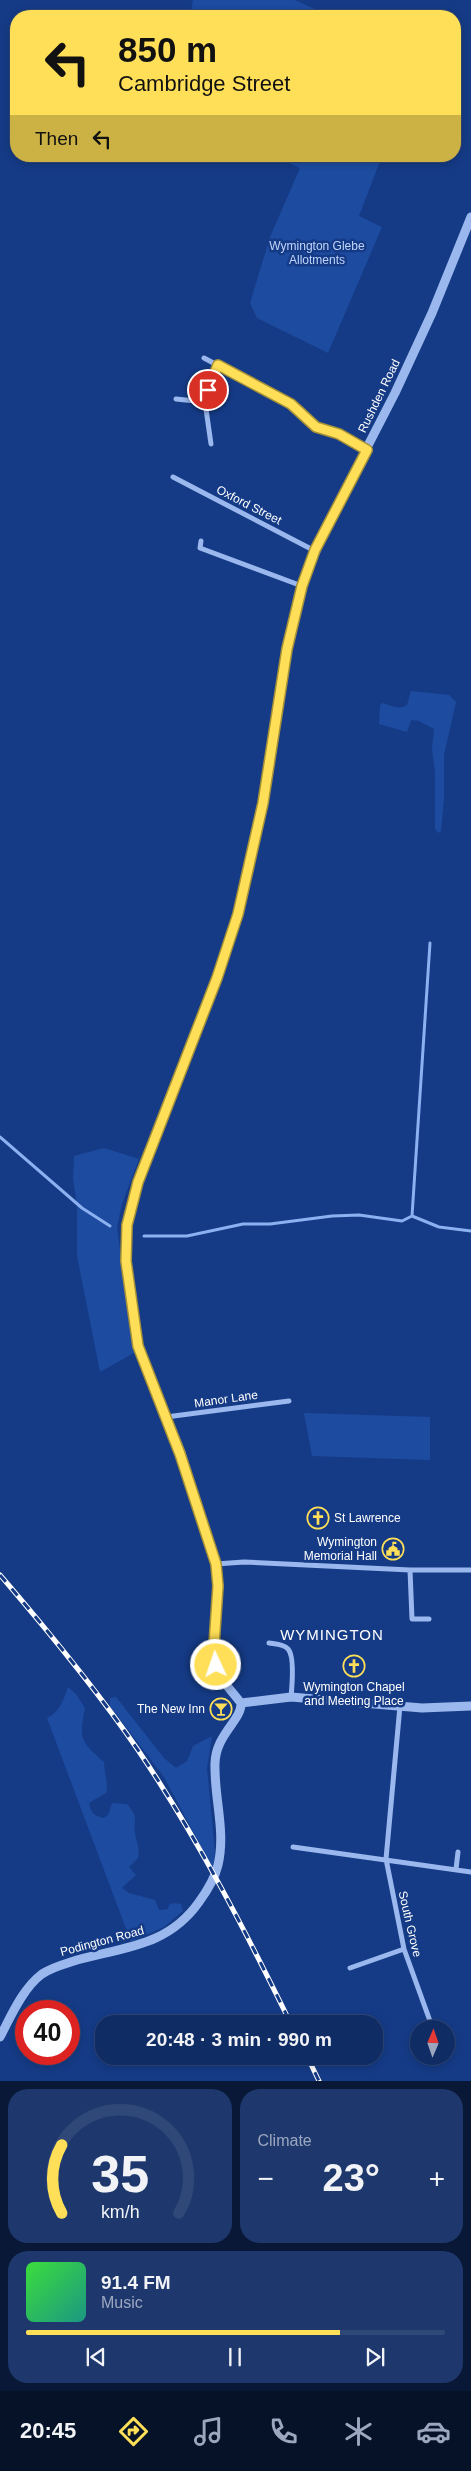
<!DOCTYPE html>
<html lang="en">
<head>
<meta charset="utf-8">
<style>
  body { margin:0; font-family:Arial,sans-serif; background:#1e386d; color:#f1f3f6; height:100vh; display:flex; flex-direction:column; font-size:19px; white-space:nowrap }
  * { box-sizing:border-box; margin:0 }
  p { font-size:16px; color:#9ca7bf }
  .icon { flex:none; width:28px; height:28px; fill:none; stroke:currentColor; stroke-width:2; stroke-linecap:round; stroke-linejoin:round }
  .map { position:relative; height:2081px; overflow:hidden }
  .panel { display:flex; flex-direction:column; gap:8px; padding:8px; background:#091837; flex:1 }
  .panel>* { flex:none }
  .hud { position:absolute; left:10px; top:10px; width:451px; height:152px; border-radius:20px; box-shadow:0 2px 8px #0003,0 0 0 1px #304878; background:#ffdf57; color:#111; overflow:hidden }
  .needle { width:32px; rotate:2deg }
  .fabs { position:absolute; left:410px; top:2020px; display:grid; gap:10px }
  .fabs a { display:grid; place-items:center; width:45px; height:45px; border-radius:50%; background:#102c64; box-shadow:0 2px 8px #0003,0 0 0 1px #304878; font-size:25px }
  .speed { position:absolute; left:15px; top:2000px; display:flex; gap:10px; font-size:25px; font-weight:700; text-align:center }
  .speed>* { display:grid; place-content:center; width:65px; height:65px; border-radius:50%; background:#102c64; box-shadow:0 2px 8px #0003,0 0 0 1px #304878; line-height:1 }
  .speed .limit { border:8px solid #d22; background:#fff; color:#111 }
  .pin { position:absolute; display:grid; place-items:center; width:42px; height:42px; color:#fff; margin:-21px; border:2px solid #fff; border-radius:50%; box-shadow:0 1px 5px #0007 }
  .me { position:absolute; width:55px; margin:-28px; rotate:357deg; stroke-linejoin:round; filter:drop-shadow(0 0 4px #0008) }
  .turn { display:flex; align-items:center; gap:18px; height:105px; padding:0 25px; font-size:22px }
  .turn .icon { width:65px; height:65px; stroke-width:2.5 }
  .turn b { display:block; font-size:35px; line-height:42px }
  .then { display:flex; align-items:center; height:48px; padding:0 25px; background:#0003; gap:10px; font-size:19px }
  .big { font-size:38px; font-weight:800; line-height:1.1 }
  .panel .tile { flex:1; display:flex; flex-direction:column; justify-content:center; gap:8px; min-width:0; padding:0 18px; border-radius:20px; background:#1e386d }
  .panel .dial { align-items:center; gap:0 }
  .dial svg { height:130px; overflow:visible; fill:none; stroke:#304878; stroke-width:7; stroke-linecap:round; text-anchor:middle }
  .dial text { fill:#f1f3f6; stroke:none }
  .song { display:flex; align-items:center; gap:15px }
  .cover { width:60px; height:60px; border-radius:8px; background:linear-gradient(135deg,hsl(120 70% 55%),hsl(170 70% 35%)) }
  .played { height:5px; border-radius:2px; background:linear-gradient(90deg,#ffdf57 75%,#304878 75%) }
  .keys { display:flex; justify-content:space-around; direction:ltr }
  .heat { display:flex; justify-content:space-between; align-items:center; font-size:28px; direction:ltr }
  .panel .tiles { flex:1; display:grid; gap:8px; grid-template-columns:1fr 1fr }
  .tile:last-child { grid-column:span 2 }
  .trip { position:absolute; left:95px; top:2015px; width:288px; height:50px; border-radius:20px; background:#102c64; box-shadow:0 2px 8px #0003,0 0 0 1px #304878; font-weight:800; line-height:50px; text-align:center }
  .menu { display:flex; height:80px; justify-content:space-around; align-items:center; background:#061228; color:#9ca7bf }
  .menu .icon { width:35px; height:35px }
  .menu .on { color:#ffdf57 }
  .menu b { font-size:22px; color:#f1f3f6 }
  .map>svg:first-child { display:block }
  .green { fill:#1d4ba0 }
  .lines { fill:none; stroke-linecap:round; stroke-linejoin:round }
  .stream { stroke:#8cb1f1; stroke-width:3 }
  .minor { stroke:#9ab8ee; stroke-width:5 }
  .tertiary { stroke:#9ab8ee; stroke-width:9 }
  .rail-casing { stroke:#fff; stroke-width:5 }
  .rail { stroke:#153b86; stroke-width:3; stroke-dasharray:9; stroke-linecap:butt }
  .route-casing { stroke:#a69139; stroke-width:12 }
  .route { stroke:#ffdf57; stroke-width:9 }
  .labels { text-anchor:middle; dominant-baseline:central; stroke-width:5; stroke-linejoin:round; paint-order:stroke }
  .park-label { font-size:12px; fill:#c0d4fb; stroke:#153b86 }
  .street-label { font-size:12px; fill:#fff; stroke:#153b86 }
  .poi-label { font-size:12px; fill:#fff; stroke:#153b86; text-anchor:end }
  .quarter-label { font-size:15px; letter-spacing:1px; fill:#fff; stroke:#153b86 }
</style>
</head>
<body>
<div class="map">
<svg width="471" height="2081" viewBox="0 0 471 2081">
  <rect width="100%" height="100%" fill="#153b86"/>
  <path class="green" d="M 193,0 L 295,0 L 330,16 L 190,16 Z
    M 273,156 L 382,156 L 359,216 L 382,227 L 328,353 L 257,318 L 250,303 L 270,237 L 300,168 Z
    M 411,691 L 449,695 L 456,702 L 444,755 L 444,799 L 441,831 L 438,833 L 435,829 L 435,772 L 432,749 L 434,729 L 419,721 L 411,720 L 407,732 L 379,724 L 380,705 L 383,703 C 391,706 400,710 407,705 Z
    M 104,1148 L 139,1159 L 122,1204 L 117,1227 L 134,1353 L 100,1372 L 77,1256 L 77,1206 L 73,1178 L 74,1156 Z
    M 304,1413 L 430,1417 L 430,1460 L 312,1456 Z
    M 68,1687 L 76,1694 L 85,1708 C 79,1739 80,1741 104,1762 C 104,1772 109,1785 106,1793 L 89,1803 C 91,1813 94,1816 104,1818 L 108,1815 L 112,1803 L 127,1804 C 140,1819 133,1820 135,1834 C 137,1844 140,1848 138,1858 L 129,1867 L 136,1875 L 122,1888 L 129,1893 L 155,1900 L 159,1910 L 168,1909 L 169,1905 L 173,1903 L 181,1904 L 183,1911 L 164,1927 L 131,1942 L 47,1718 C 59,1713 64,1699 68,1687 Z
    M 116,1697 L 164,1758 L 176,1768 L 187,1761 L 193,1746 L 212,1736 L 207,1768 L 215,1852 L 213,1869 L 164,1777 L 110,1706 L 110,1698 Z"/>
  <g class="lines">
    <path class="stream" d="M 0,1137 L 82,1208 L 110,1226
      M 412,1216 L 430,943
      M 144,1236 L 187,1236 L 243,1224 L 270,1224 L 332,1216 L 359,1215 L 402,1221 L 412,1216 L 439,1227 L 471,1231"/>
    <path class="minor" d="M 204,358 L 291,404 L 316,427 L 339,434 L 366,449
      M 176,399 L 205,402
      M 211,444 L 205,402 L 218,365
      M 173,477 L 315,551
      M 201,541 L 200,548 L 302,586
      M 166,1417 L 289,1401
      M 216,1564 L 244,1562 L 410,1570 L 471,1570
      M 410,1570 L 412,1619 L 429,1619
      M 269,1643 C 275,1644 284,1644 288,1649 C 295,1656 292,1686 291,1697
      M 400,1706 L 386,1859 L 404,1949 L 430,2021
      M 293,1847 L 471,1872
      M 456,1869 L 458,1852
      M 350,1968 L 404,1949"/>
    <path class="tertiary" d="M 241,1703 L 228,1687 L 215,1665 L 214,1645 L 218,1586 L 216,1564 L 181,1453 L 138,1346 L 126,1261 L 127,1225 L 138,1183 L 217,978 L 238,913 L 263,803 L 287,649 L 306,572 L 342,496 L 395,393 L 432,313 L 471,217
      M 241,1703 L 291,1697 L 422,1708 L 471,1706
      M 0,2037 C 11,2016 23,1988 42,1974 C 52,1967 65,1964 77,1960 C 125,1947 168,1946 199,1902 C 207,1891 215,1878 218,1865 C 226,1831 214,1798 215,1764 C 215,1735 242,1720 241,1703"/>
    <g class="rail-casing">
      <path id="rail" d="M 0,1575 C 48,1631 96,1689 138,1750 C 197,1837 245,1930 291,2024
        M 307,2056 L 319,2081"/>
    </g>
    <use href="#rail" class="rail"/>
  </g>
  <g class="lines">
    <g class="route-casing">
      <path id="route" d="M 208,390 L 218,365 L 291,404 L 316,427 L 339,434 L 367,450 L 315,550 L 302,586 L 287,649 L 263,803 L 238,914 L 217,978 L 138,1182 L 127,1225 L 126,1261 L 138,1346 L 180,1454 L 216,1564 L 218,1586 L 214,1645 L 216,1665"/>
    </g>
    <use href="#route" class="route"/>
  </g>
  <defs>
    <g id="church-ring" transform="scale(1.125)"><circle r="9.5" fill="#153b86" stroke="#ffdf57" stroke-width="1.5"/><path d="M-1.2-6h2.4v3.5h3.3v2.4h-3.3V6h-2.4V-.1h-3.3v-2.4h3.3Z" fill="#ffdf57"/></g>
    <g id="civic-ring" transform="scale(1.125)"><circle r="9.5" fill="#153b86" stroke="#ffdf57" stroke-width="1.5"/><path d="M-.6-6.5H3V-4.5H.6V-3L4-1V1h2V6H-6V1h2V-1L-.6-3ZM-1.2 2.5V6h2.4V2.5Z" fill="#ffdf57"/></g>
    <g id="bar-ring" transform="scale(1.125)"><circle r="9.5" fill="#153b86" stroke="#ffdf57" stroke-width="1.5"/><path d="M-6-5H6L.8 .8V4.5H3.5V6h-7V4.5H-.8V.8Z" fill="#ffdf57"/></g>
  </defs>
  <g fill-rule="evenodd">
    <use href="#church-ring" x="318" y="1518"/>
    <use href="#civic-ring" x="393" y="1549"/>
    <use href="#church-ring" x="354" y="1666"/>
    <use href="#bar-ring" x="221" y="1709"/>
  </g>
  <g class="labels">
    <g class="park-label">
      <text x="317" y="246">Wymington Glebe<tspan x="317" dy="14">Allotments</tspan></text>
    </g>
    <g class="street-label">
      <text transform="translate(379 396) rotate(-64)">Rushden Road</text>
      <text transform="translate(249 505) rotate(27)">Oxford Street</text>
      <text transform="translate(226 1399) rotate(-8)">Manor Lane</text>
      <text transform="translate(410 1924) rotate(77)">South Grove</text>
      <text transform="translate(102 1941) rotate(-15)">Podington Road</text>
    </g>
    <g class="poi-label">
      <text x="334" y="1518" text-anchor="start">St Lawrence</text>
      <text x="377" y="1542">Wymington<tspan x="377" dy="14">Memorial Hall</tspan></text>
      <text x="354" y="1687" text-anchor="middle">Wymington Chapel<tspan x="354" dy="14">and Meeting Place</tspan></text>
      <text x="205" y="1709">The New Inn</text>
    </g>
    <g class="quarter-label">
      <text x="332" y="1634">WYMINGTON</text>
    </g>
  </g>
</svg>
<div class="fabs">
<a><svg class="needle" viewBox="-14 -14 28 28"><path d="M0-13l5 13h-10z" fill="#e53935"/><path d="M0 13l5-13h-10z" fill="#9ca7bf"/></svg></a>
</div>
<div class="speed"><div class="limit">40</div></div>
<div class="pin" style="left:208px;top:390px;background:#d93025"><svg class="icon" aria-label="arrive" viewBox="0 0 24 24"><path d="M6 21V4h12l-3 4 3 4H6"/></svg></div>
<svg class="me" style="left:216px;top:1665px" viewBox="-20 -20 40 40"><circle r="17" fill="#ffdf57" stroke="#fff" stroke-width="3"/><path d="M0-11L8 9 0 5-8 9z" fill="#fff"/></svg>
<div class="trip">20:48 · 3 min · 990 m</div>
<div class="hud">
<div class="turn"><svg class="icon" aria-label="left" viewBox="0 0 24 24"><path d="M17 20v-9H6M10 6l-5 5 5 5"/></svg><div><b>850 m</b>Cambridge Street</div></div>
<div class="then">Then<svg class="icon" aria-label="left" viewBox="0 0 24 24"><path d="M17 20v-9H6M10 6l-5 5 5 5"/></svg></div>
</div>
</div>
<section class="panel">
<div class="tiles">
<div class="tile dial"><svg viewBox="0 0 100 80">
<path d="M14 69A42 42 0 1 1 86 69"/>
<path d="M14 69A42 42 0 0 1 14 27" stroke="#ffdf57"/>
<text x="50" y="56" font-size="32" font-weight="700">35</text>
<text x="50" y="72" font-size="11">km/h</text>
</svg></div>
<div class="tile"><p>Climate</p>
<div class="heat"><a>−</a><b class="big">23°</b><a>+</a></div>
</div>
<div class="tile">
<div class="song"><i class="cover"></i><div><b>91.4 FM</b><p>Music</p></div></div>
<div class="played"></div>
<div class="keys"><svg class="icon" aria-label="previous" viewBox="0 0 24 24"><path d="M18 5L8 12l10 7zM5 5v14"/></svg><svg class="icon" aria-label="pause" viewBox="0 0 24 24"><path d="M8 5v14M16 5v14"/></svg><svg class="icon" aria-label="next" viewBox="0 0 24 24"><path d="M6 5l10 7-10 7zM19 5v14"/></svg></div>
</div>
</div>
</section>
<nav class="menu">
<b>20:45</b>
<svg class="icon on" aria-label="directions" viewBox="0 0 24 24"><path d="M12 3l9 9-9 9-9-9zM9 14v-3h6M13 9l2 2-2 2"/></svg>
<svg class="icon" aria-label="music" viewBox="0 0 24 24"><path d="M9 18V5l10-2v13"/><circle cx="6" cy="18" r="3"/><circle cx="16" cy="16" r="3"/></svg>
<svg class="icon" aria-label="phone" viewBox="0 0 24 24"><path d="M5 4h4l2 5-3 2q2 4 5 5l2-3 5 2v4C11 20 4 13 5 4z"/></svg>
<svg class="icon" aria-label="climate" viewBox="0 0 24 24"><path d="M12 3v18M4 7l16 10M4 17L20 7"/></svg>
<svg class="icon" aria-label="car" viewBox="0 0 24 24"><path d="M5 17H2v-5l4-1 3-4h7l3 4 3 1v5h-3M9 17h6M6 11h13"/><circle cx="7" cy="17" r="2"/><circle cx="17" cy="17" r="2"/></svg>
</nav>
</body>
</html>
